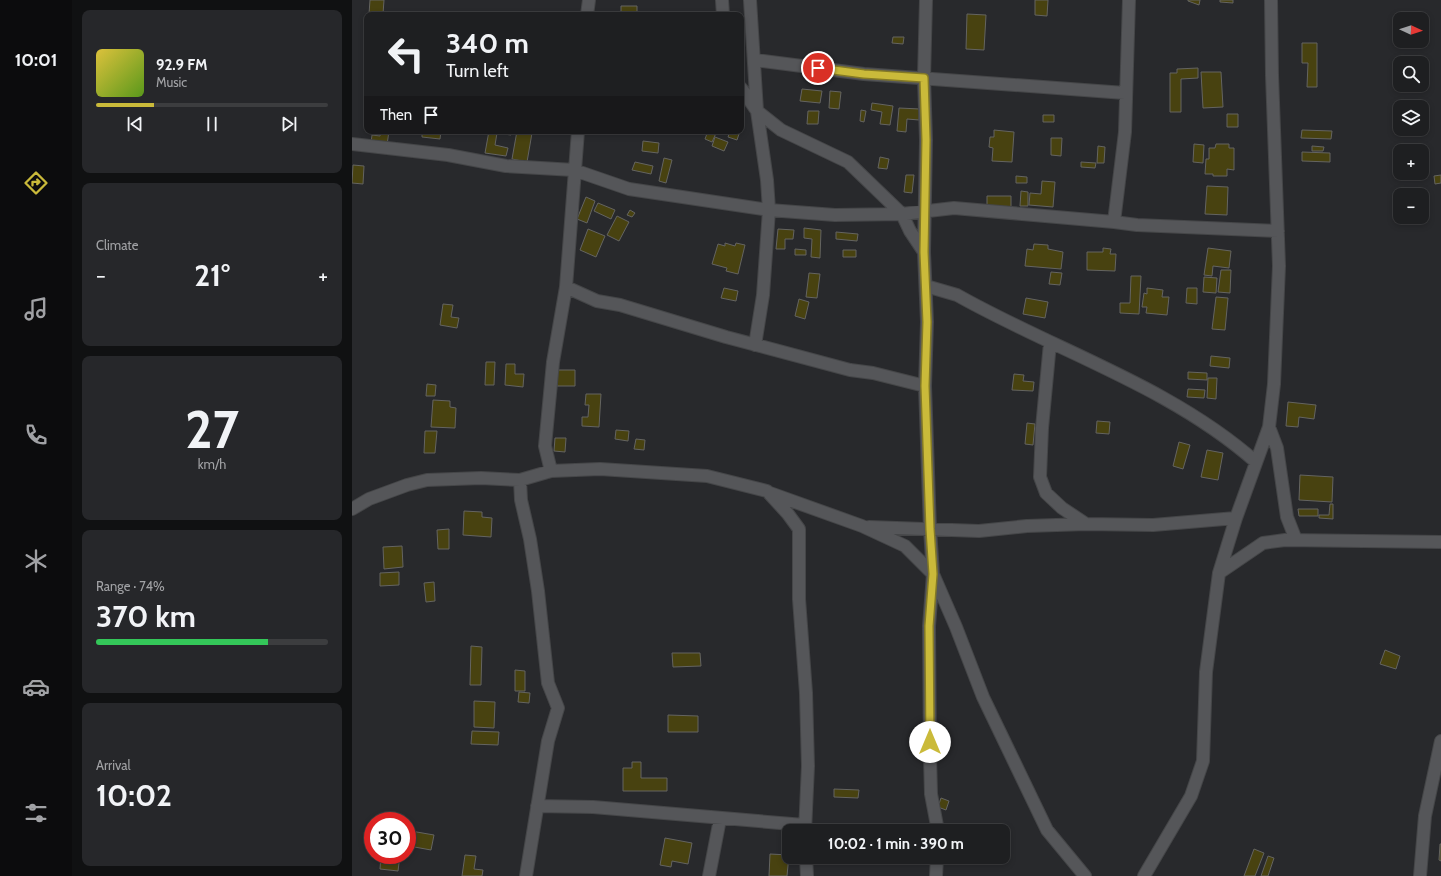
<!DOCTYPE html>
<html lang="en">
<head>
<meta charset="utf-8">
<style>
  body { margin:0; font-family:Cabin,sans-serif; background:#26272a; color:#f1f3f6; height:100vh; display:flex; flex-direction:column; font-size:15px; white-space:nowrap }
  * { box-sizing:border-box; margin:0 }
  p { font-size:13px; color:#a1a2a5 }
  .icon { flex:none; width:22px; height:22px; fill:none; stroke:currentColor; stroke-width:2; stroke-linecap:round; stroke-linejoin:round }
  .map { position:relative; flex:1; overflow:hidden }
  .side { display:flex; flex-direction:column; gap:10px; padding:10px; background:#101112; width:280px }
  .side>* { flex:none }
  .top-card { position:absolute; left:12px; top:12px; width:380px; height:122px; border-radius:8px; box-shadow:0 2px 6px #0003,0 0 0 1px #3c3d3f; background:#1e1f21; color:#f1f3f6; overflow:hidden }
  .needle { width:26px; rotate:93deg }
  .fabs { position:absolute; left:1041px; top:12px; display:grid; gap:8px }
  .fabs a { display:grid; place-items:center; width:36px; height:36px; border-radius:8px; background:#1e1f21; box-shadow:0 2px 6px #0003,0 0 0 1px #3c3d3f; font-size:20px }
  .speed { position:absolute; left:12px; top:812px; display:flex; gap:8px; font-size:20px; font-weight:700; text-align:center }
  .speed>* { display:grid; place-content:center; width:52px; height:52px; border-radius:50%; background:#1e1f21; box-shadow:0 2px 6px #0003,0 0 0 1px #3c3d3f; line-height:1 }
  .speed .limit { border:6px solid #d22; background:#fff; color:#111 }
  .pin { position:absolute; display:grid; place-items:center; width:34px; height:34px; color:#fff; margin:-17px; border:2px solid #fff; border-radius:50%; box-shadow:0 1px 4px #0007 }
  .me { position:absolute; width:44px; margin:-22px; rotate:0deg; stroke-linejoin:round; filter:drop-shadow(0 0 3px #0008) }
  .turn { display:flex; align-items:center; gap:14px; height:84px; padding:0 16px; font-size:18px }
  .turn .icon { width:52px; height:52px; stroke-width:2.5 }
  .turn b { display:block; font-size:28px; line-height:34px }
  .then { display:flex; align-items:center; height:38px; padding:0 16px; background:#0003; gap:8px; font-size:15px }
  .big { font-size:30px; font-weight:800; line-height:1.1 }
  .side .card { flex:1; display:flex; flex-direction:column; justify-content:center; gap:6px; min-width:0; padding:0 14px; border-radius:8px; background:#26272a }
  .side .dial { align-items:center; gap:0 }
  .dial b { font-size:52px; line-height:1 }
  .song { display:flex; align-items:center; gap:12px }
  .cover { width:48px; height:48px; border-radius:6px; background:linear-gradient(135deg,hsl(50 70% 55%),hsl(90 70% 35%)) }
  .played { height:4px; border-radius:2px; background:linear-gradient(90deg,#caba3a 25%,#3c3d3f 25%) }
  .keys { display:flex; justify-content:space-around; direction:ltr }
  .heat { display:flex; justify-content:space-between; align-items:center; font-size:22px; direction:ltr }
  .charge { height:6px; border-radius:3px; background:linear-gradient(90deg,#34c759 74%,#3c3d3f 0) }
  .trip { position:absolute; left:430px; top:824px; width:228px; height:40px; border-radius:8px; background:#1e1f21; box-shadow:0 2px 6px #0003,0 0 0 1px #3c3d3f; font-weight:800; line-height:40px; text-align:center }
  main { display:flex; flex:1; min-height:0 }
  .tabs { display:flex; flex-direction:column; width:72px; justify-content:space-around; align-items:center; background:#0c0c0d; color:#a1a2a5 }
  .tabs .icon { width:28px; height:28px }
  .tabs .active { color:#caba3a }
  .tabs b { font-size:18px; color:#f1f3f6 }
  .map>svg:first-child { display:block }
  .building { fill:#484210; stroke:#646461 }
  .lines { fill:none; stroke-linecap:round; stroke-linejoin:round }
  .street-casing { stroke:#454648; stroke-width:14 }
  .street { stroke:#555659; stroke-width:12 }
  .route-casing { stroke:#837926; stroke-width:10 }
  .route { stroke:#caba3a; stroke-width:7 }
</style>
</head>
<body>
<main>
<nav class="tabs">
<b>10:01</b>
<svg class="icon active" aria-label="directions" viewBox="0 0 24 24"><path d="M12 3l9 9-9 9-9-9zM9 14v-3h6M13 9l2 2-2 2"/></svg>
<svg class="icon" aria-label="music" viewBox="0 0 24 24"><path d="M9 18V5l10-2v13"/><circle cx="6" cy="18" r="3"/><circle cx="16" cy="16" r="3"/></svg>
<svg class="icon" aria-label="phone" viewBox="0 0 24 24"><path d="M5 4h4l2 5-3 2q2 4 5 5l2-3 5 2v4C11 20 4 13 5 4z"/></svg>
<svg class="icon" aria-label="climate" viewBox="0 0 24 24"><path d="M12 3v18M4 7l16 10M4 17L20 7"/></svg>
<svg class="icon" aria-label="car" viewBox="0 0 24 24"><path d="M5 17H2v-5l4-1 3-4h7l3 4 3 1v5h-3M9 17h6M6 11h13"/><circle cx="7" cy="17" r="2"/><circle cx="17" cy="17" r="2"/></svg>
<svg class="icon" aria-label="filters" viewBox="0 0 24 24"><path d="M4 7h16M4 17h16"/><circle cx="9" cy="7" r="2"/><circle cx="15" cy="17" r="2"/></svg>
</nav>
<section class="side">
<div class="card">
<div class="song"><i class="cover"></i><div><b>92.9 FM</b><p>Music</p></div></div>
<div class="played"></div>
<div class="keys"><svg class="icon" aria-label="previous" viewBox="0 0 24 24"><path d="M18 5L8 12l10 7zM5 5v14"/></svg><svg class="icon" aria-label="pause" viewBox="0 0 24 24"><path d="M8 5v14M16 5v14"/></svg><svg class="icon" aria-label="next" viewBox="0 0 24 24"><path d="M6 5l10 7-10 7zM19 5v14"/></svg></div>
</div>
<div class="card"><p>Climate</p>
<div class="heat"><a>−</a><b class="big">21°</b><a>+</a></div>
</div>
<div class="card dial"><b>27</b><p>km/h</p></div>
<div class="card"><p>Range · 74%</p><b class="big">370 km</b><div class="charge"></div></div>
<div class="card"><p>Arrival</p><b class="big">10:02</b></div>
</section>
<div class="map">
<svg width="1089" height="876" viewBox="0 0 1089 876">
  <rect width="100%" height="100%" fill="#28292c"/>
  <path class="building" d="M 18,0 L 32,0 L 31,14 L 17,14 Z
    M 683,0 L 696,0 L 695,16 L 683,15 Z
    M 836,0 L 848,0 L 847,5 L 836,1 Z
    M 868,0 L 881,0 L 881,3 L 868,2 Z
    M 269,6 L 285,6 L 285,15 L 269,15 Z
    M 615,14 L 634,15 L 632,50 L 614,49 Z
    M 541,37 L 552,37 L 551,44 L 540,43 Z
    M 950,43 L 965,43 L 965,87 L 955,87 L 956,63 L 950,63 Z
    M 846,68 L 846,78 L 829,79 L 829,112 L 818,112 L 818,73 L 825,73 L 825,69 Z
    M 849,72 L 869,72 L 871,107 L 851,108 Z
    M 450,89 L 470,91 L 468,103 L 448,101 Z
    M 478,91 L 489,92 L 487,109 L 477,108 Z
    M 520,103 L 541,106 L 538,125 L 528,124 L 530,112 L 519,110 Z
    M 547,108 L 568,109 L 567,120 L 555,119 L 554,132 L 545,131 Z
    M 509,110 L 514,111 L 512,122 L 508,121 Z
    M 456,111 L 467,111 L 466,124 L 455,124 Z
    M 875,114 L 886,114 L 886,127 L 875,127 Z
    M 691,115 L 702,115 L 702,122 L 691,122 Z
    M 642,130 L 662,132 L 660,162 L 640,161 L 641,148 L 637,147 L 638,137 L 642,137 Z
    M 950,130 L 980,131 L 979,139 L 949,138 Z
    M 29,131 L 37,131 L 35,145 L 19,143 L 20,135 L 28,136 Z
    M 70,131 L 89,131 L 88,139 L 70,137 Z
    M 137,131 L 160,131 L 159,135 L 145,133 L 143,145 L 156,148 L 154,156 L 133,153 Z
    M 165,131 L 180,133 L 175,162 L 160,159 Z
    M 356,131 L 365,131 L 360,142 L 353,139 Z
    M 378,131 L 388,131 L 385,140 L 376,137 Z
    M 363,137 L 376,142 L 372,151 L 360,146 Z
    M 699,138 L 710,138 L 709,156 L 699,155 Z
    M 291,141 L 307,143 L 306,153 L 290,151 Z
    M 842,144 L 852,145 L 851,163 L 841,162 Z
    M 864,144 L 877,144 L 877,148 L 882,148 L 882,170 L 875,169 L 875,176 L 861,176 L 861,174 L 853,174 L 854,159 L 857,159 L 857,148 L 863,148 Z
    M 746,146 L 753,147 L 752,163 L 745,163 Z
    M 960,146 L 972,147 L 971,151 L 960,151 Z
    M 950,152 L 978,153 L 978,162 L 950,161 Z
    M 528,157 L 537,159 L 535,169 L 526,168 Z
    M 312,158 L 320,160 L 314,183 L 307,181 Z
    M 283,162 L 301,166 L 299,174 L 280,170 Z
    M 729,162 L 744,163 L 743,168 L 729,167 Z
    M 1,165 L 12,166 L 11,184 L 0,183 Z
    M 554,175 L 562,175 L 560,193 L 552,192 Z
    M 1089,175 L 1089,183 L 1083,184 L 1082,176 Z
    M 664,176 L 675,177 L 675,183 L 664,183 Z
    M 690,181 L 703,182 L 701,207 L 677,205 L 678,193 L 689,194 Z
    M 855,186 L 876,187 L 875,215 L 853,214 Z
    M 669,191 L 676,192 L 676,206 L 668,206 Z
    M 635,196 L 659,196 L 659,208 L 635,208 Z
    M 234,197 L 243,201 L 235,223 L 225,219 Z
    M 246,203 L 263,210 L 259,219 L 242,211 Z
    M 278,210 L 283,213 L 280,217 L 275,215 Z
    M 265,216 L 277,222 L 267,241 L 255,235 Z
    M 452,228 L 469,230 L 468,258 L 459,257 L 460,239 L 452,238 Z
    M 236,229 L 253,236 L 244,257 L 228,250 Z
    M 426,229 L 442,230 L 441,239 L 433,239 L 433,249 L 424,249 Z
    M 484,232 L 506,234 L 505,241 L 484,239 Z
    M 373,243 L 383,246 L 384,243 L 393,245 L 386,274 L 374,271 L 375,268 L 360,264 L 366,244 L 373,246 Z
    M 682,244 L 696,245 L 696,249 L 711,252 L 709,269 L 673,266 L 675,249 L 681,250 Z
    M 751,248 L 759,249 L 758,254 L 764,254 L 763,271 L 735,270 L 735,252 L 751,252 Z
    M 856,248 L 879,251 L 877,268 L 861,266 L 860,276 L 852,275 Z
    M 443,249 L 454,250 L 454,255 L 443,255 Z
    M 491,250 L 504,250 L 504,257 L 491,257 Z
    M 869,270 L 879,270 L 878,293 L 866,292 Z
    M 699,272 L 710,273 L 708,285 L 697,284 Z
    M 457,273 L 468,274 L 465,298 L 454,297 Z
    M 779,276 L 789,276 L 787,314 L 768,313 L 768,303 L 778,303 Z
    M 852,277 L 865,278 L 864,293 L 851,292 Z
    M 372,288 L 386,291 L 384,301 L 369,298 Z
    M 795,288 L 811,290 L 810,297 L 817,297 L 815,315 L 794,313 L 795,307 L 790,307 L 792,293 L 795,294 Z
    M 835,288 L 845,288 L 845,304 L 834,303 Z
    M 864,297 L 876,298 L 873,330 L 860,329 Z
    M 674,298 L 696,302 L 693,318 L 671,314 Z
    M 447,299 L 457,302 L 453,319 L 443,316 Z
    M 91,304 L 101,305 L 99,317 L 107,318 L 105,328 L 88,325 Z
    M 859,356 L 878,358 L 877,368 L 858,366 Z
    M 134,362 L 143,362 L 142,385 L 133,385 Z
    M 154,364 L 163,364 L 163,374 L 172,374 L 171,387 L 153,385 Z
    M 205,370 L 223,370 L 223,386 L 205,386 Z
    M 836,372 L 855,373 L 855,380 L 836,379 Z
    M 662,374 L 672,375 L 671,381 L 682,382 L 681,391 L 660,390 Z
    M 856,378 L 865,378 L 864,399 L 855,398 Z
    M 75,384 L 84,385 L 83,396 L 74,396 Z
    M 836,389 L 853,390 L 852,398 L 835,397 Z
    M 234,394 L 249,394 L 247,427 L 230,426 L 230,417 L 236,417 L 237,405 L 233,405 Z
    M 81,400 L 98,401 L 98,407 L 104,408 L 103,428 L 79,427 Z
    M 936,402 L 964,405 L 962,419 L 947,417 L 946,427 L 934,426 Z
    M 745,421 L 758,422 L 757,434 L 744,433 Z
    M 675,423 L 683,424 L 681,445 L 673,444 Z
    M 264,430 L 277,431 L 276,441 L 263,439 Z
    M 73,431 L 85,431 L 83,453 L 72,453 Z
    M 203,438 L 214,438 L 213,452 L 202,451 Z
    M 284,439 L 293,440 L 292,450 L 282,449 Z
    M 827,442 L 838,445 L 831,469 L 821,466 Z
    M 855,450 L 871,453 L 866,480 L 849,477 Z
    M 948,475 L 981,477 L 980,502 L 947,500 Z
    M 978,504 L 981,504 L 981,519 L 967,518 L 967,515 L 977,515 Z
    M 946,509 L 966,509 L 966,516 L 947,516 Z
    M 112,511 L 130,512 L 130,517 L 140,518 L 139,537 L 111,535 Z
    M 97,529 L 97,549 L 86,549 L 85,530 Z
    M 50,546 L 51,567 L 32,569 L 31,547 Z
    M 47,572 L 47,585 L 28,586 L 28,573 Z
    M 82,582 L 83,601 L 74,602 L 72,583 Z
    M 119,646 L 130,647 L 129,685 L 118,685 Z
    M 1033,650 L 1048,656 L 1044,669 L 1028,664 Z
    M 320,653 L 348,653 L 349,666 L 321,667 Z
    M 163,670 L 173,671 L 173,691 L 163,691 Z
    M 167,692 L 178,693 L 177,703 L 166,702 Z
    M 122,701 L 143,702 L 142,728 L 122,727 Z
    M 316,715 L 346,716 L 346,732 L 316,732 Z
    M 120,731 L 147,732 L 146,745 L 119,744 Z
    M 280,762 L 289,762 L 289,778 L 315,778 L 315,791 L 271,791 L 271,768 L 280,768 Z
    M 482,789 L 507,790 L 506,798 L 482,797 Z
    M 589,798 L 597,801 L 594,810 L 586,807 Z
    M 59,831 L 82,835 L 79,850 L 57,846 Z
    M 313,838 L 340,843 L 336,864 L 320,861 L 319,867 L 308,865 Z
    M 1088,844 L 1089,844 L 1089,861 L 1087,860 Z
    M 902,849 L 912,853 L 903,876 L 892,876 Z
    M 418,854 L 437,855 L 435,876 L 417,876 Z
    M 29,855 L 48,855 L 46,871 L 28,869 Z
    M 113,855 L 124,856 L 122,869 L 131,870 L 130,876 L 110,876 Z
    M 916,856 L 922,858 L 916,876 L 909,876 Z"/>
  <g class="lines">
    <g class="street-casing">
      <path id="street" d="M 370,0 L 371,15
        M 398,0 L 405,111 L 415,180 L 417,210 L 411,295 L 403,345
        M 574,0 L 572,78 L 574,140 L 572,252 L 575,322 L 573,386 L 578,529 L 581,574 L 577,626 L 578,757 L 579,794 L 586,831
        M 235,15 L 237,0
        M 403,60 L 512,74 L 773,93
        M 389,88 L 405,111 L 429,130 L 496,162 L 550,214 L 558,231 L 572,252
        M 0,144 L 96,155 L 154,166 L 222,170 L 277,189 L 417,210 L 483,215 L 550,214 L 602,208 L 762,222 L 773,132 L 777,0
        M 762,222 L 785,225 L 926,231
        M 574,286 L 605,295 C 704,351 818,386 904,462
        M 214,287 L 245,301 L 268,305 L 374,337 L 498,370 L 521,373 L 573,386
        M 698,343 L 690,428 L 688,477 L 694,493 L 710,508 L 734,524 L 801,525 L 884,518
        M 917,427 L 925,448 L 935,517 L 944,540
        M 199,471 L 193,446 L 201,362 L 214,287 L 226,131
        M 168,480 L 169,500 L 178,539 L 186,591 L 196,683 L 206,708 L 196,741 L 174,876
        M 418,493 L 510,526 L 553,546 L 581,574 L 604,627 L 631,697 L 695,830 L 733,876
        M 0,509 L 17,499 L 55,485 L 75,480 L 129,478 L 168,480 L 199,471 L 248,469 L 355,476 L 415,491 L 436,514 L 447,529 L 447,599 L 454,693 L 456,766 L 453,831
        M 517,527 L 627,531 L 675,526 L 734,524
        M 867,573 L 911,543 L 933,540 L 1089,542
        M 185,806 L 241,807 L 452,825
        M 454,857 L 455,876
        M 357,876 L 368,819
        M 584,876 L 585,857
        M 792,876 L 839,796 L 851,761 L 854,672 L 867,573 L 884,518 L 917,427 L 922,384 L 927,266 L 920,75 L 919,0
        M 1068,876 L 1073,816 L 1089,741"/>
    </g>
    <use href="#street" class="street"/>
  </g>
  <g class="lines">
    <g class="route-casing">
      <path id="route" d="M 466,68 L 512,74 L 572,78 L 574,140 L 572,252 L 575,322 L 573,386 L 578,529 L 581,574 L 577,626 L 578,742"/>
    </g>
    <use href="#route" class="route"/>
  </g>
</svg>
<div class="fabs">
<a><svg class="needle" viewBox="-14 -14 28 28"><path d="M0-13l5 13h-10z" fill="#e53935"/><path d="M0 13l5-13h-10z" fill="#a1a2a5"/></svg></a>
<a><svg class="icon" aria-label="search" viewBox="0 0 24 24"><circle cx="10" cy="10" r="6"/><path d="M15 15l6 6"/></svg></a>
<a><svg class="icon" aria-label="layers" viewBox="0 0 24 24"><path d="M12 4l9 5-9 5-9-5zM3 14l9 5 9-5"/></svg></a>
<a>+</a>
<a>−</a>
</div>
<div class="speed"><div class="limit">30</div></div>
<div class="pin" style="left:466px;top:68px;background:#d93025"><svg class="icon" aria-label="arrive" viewBox="0 0 24 24"><path d="M6 21V4h12l-3 4 3 4H6"/></svg></div>
<svg class="me" style="left:578px;top:742px" viewBox="-20 -20 40 40"><circle r="19" fill="#fff"/><path d="M0-13L10 11 0 6-10 11z" fill="#caba3a"/></svg>
<div class="trip">10:02 · 1 min · 390 m</div>
<div class="top-card">
<div class="turn"><svg class="icon" aria-label="left" viewBox="0 0 24 24"><path d="M17 20v-9H6M10 6l-5 5 5 5"/></svg><div><b>340 m</b>Turn left</div></div>
<div class="then">Then<svg class="icon" aria-label="arrive" viewBox="0 0 24 24"><path d="M6 21V4h12l-3 4 3 4H6"/></svg></div>
</div>
</div>
</main>
</body>
</html>
